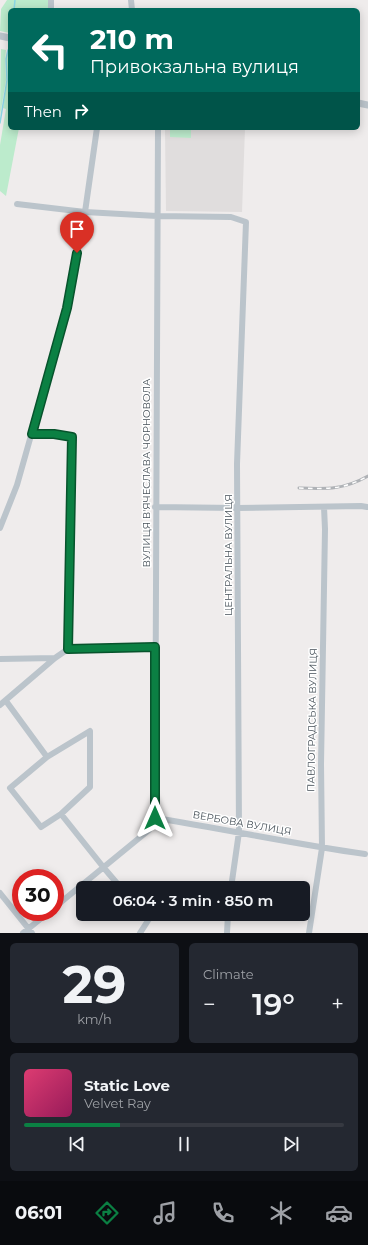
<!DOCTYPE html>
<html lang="en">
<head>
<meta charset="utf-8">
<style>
  body { margin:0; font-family:Montserrat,sans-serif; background:#242831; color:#f1f3f6; height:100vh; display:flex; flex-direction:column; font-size:15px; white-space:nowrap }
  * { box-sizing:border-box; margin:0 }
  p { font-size:13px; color:#9ea1a6 }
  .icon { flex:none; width:22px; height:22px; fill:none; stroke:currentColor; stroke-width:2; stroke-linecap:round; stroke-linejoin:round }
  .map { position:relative; height:933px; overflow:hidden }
  .sheet { display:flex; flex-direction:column; gap:10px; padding:10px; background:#0d0f14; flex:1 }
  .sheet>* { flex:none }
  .banner { position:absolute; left:8px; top:8px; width:352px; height:122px; border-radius:6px; box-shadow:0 2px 10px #0003; background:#00695c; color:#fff; overflow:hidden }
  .speed { position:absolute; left:12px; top:869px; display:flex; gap:8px; font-size:20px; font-weight:700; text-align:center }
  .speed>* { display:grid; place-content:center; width:52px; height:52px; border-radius:50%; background:#171b24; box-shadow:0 2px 10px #0003; line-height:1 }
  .speed .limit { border:6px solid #d22; background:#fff; color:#111 }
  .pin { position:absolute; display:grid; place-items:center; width:34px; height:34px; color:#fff; margin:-41px -17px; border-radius:50% 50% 50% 0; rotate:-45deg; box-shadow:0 0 4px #0007 }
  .pin .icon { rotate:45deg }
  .me { position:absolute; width:44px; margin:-22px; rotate:0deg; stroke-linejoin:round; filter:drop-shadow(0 0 3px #0008) }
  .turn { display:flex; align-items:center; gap:14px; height:84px; padding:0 16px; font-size:18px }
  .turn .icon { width:52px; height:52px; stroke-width:2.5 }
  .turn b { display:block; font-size:28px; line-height:34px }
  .then { display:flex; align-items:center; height:38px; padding:0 16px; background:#0003; gap:8px; font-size:15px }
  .big { font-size:30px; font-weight:600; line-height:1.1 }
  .sheet .widget { flex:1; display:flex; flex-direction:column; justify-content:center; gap:6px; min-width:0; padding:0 14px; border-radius:6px; background:#242831 }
  .sheet .dial { align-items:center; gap:0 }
  .dial b { font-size:52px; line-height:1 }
  .song { display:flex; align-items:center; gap:12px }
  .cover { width:48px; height:48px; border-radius:6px; background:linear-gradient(135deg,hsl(340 70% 55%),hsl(330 70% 35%)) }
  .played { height:4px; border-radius:2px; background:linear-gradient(90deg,#0b8043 30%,#363941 30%) }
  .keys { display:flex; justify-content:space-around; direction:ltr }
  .heat { display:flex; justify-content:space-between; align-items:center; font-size:22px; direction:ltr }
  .sheet .tiles { flex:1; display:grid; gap:10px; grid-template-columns:1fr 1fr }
  .widget:last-child { grid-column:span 2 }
  .trip { position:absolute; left:76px; top:881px; width:234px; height:40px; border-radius:6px; background:#171b24; box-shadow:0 2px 10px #0003; font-weight:600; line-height:40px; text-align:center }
  .dock { display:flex; height:64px; justify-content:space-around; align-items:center; background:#090b0e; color:#9ea1a6 }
  .dock .icon { width:28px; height:28px }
  .dock .on { color:#0b8043 }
  .dock b { font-size:18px; color:#f1f3f6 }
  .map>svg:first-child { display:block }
  .education { fill:#e0dddd }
  .green { fill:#bcebcc }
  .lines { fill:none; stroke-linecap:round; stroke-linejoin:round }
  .stream { stroke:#8bd7e5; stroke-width:1.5 }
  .minor { stroke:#bbc4cb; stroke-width:6 }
  .tertiary { stroke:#bbc4cb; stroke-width:7 }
  .rail-casing { stroke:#afb2b6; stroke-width:3 }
  .rail { stroke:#fff; stroke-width:1.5; stroke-dasharray:4.5; stroke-linecap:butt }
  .route-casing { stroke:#07532c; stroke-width:10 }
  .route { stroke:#0b8043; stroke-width:7 }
  .labels { text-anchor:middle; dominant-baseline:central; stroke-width:3; stroke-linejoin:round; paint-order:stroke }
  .street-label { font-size:10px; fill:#465058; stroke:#fff }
</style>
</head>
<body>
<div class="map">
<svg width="368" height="933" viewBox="0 0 368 933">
  <rect width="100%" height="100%" fill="#efecec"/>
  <path class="education" d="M 165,128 L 245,128 L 242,212 L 166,211 Z"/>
  <path class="green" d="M 7,0 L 49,0 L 49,10 L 10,10 L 10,33 L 0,31 L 1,9 Z
    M 1,49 L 6,50 L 5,59 L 6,80 L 0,116 Z
    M 8,50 L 10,51 L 10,128 L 19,128 L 6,196 L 0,191 L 0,145 L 6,109 L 3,108 L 7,80 L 6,59 Z
    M 170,128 L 191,128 L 191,138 L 170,137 Z"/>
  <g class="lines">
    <path class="stream" d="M 14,10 L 15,0
      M 0,123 L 7,80 L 6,59 L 8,50"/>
    <path class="minor" d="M 51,0 L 51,10
      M 131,0 L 132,10
      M 17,204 L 85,212 L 157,216 L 231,217 L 246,222 L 237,464 L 239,832 L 231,888
      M 32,434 L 54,434 L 72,437 L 68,649
      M 155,507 L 237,508 L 361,506 L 367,507
      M 0,528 L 17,485 L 67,308 L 85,212 L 97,128
      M 0,659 L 55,658
      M 6,701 L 47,757
      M 0,705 L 55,658 L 68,649 L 155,647
      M 90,731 L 90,787 L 61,814 L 41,827 L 10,788 L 47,757 Z
      M 61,814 L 104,868 L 121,888
      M 155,818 L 158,128
      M 0,893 L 32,933
      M 55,907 L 149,830 L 155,818 C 225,829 294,844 365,854
      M 144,914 L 149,919 L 156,914
      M 23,933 L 49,912
      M 140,933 L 149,919
      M 227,933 L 228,914
      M 309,933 L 322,848 L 321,764 L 325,529 L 324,507"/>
    <path class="tertiary" d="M 0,36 L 10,38
      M 358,103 L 368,105"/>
    <g class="rail-casing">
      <path id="rail" d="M 299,488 C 327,489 343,490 368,476"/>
    </g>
    <use href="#rail" class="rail"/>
  </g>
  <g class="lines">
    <g class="route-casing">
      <path id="route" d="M 77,253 L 67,308 L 32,434 L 54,434 L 72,437 L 68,649 L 155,647 L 155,818"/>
    </g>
    <use href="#route" class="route"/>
  </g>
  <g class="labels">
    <g class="street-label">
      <text transform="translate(146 473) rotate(-90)">ВУЛИЦЯ В'ЯЧЕСЛАВА ЧОРНОВОЛА</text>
      <text transform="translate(228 555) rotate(-90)">ЦЕНТРАЛЬНА ВУЛИЦЯ</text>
      <text transform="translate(312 720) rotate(-89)">ПАВЛОГРАДСЬКА ВУЛИЦЯ</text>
      <text transform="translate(242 823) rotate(10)">ВЕРБОВА ВУЛИЦЯ</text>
    </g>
  </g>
</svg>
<div class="speed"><div class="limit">30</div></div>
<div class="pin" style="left:77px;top:253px;background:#d93025"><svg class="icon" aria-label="arrive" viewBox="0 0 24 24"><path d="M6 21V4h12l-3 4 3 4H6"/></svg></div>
<svg class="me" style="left:155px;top:818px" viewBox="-20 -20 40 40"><path d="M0-17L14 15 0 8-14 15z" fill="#0b8043" stroke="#fff" stroke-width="4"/></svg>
<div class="trip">06:04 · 3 min · 850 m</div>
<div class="banner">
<div class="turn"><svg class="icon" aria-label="left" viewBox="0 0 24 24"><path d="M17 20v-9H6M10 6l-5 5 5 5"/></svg><div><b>210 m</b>Привокзальна вулиця</div></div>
<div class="then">Then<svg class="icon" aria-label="right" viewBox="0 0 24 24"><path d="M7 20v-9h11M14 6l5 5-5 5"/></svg></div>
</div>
</div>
<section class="sheet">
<div class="tiles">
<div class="widget dial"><b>29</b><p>km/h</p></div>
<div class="widget"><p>Climate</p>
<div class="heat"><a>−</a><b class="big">19°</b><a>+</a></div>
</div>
<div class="widget">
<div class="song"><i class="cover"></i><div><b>Static Love</b><p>Velvet Ray</p></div></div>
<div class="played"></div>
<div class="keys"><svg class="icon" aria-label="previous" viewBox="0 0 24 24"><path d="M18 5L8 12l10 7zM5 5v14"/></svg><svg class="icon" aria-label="pause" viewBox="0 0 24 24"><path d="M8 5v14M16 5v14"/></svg><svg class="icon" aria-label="next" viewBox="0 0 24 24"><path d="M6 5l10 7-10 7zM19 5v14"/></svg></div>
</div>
</div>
</section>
<nav class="dock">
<b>06:01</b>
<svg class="icon on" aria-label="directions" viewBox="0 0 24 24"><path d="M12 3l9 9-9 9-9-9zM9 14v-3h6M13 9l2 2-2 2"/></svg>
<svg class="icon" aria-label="music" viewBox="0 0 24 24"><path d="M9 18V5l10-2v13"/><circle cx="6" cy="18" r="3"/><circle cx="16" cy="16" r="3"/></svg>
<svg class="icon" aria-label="phone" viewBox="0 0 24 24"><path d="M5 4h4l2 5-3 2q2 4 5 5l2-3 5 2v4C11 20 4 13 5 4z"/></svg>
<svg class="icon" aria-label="climate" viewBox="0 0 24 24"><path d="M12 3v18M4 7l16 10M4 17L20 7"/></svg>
<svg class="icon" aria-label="car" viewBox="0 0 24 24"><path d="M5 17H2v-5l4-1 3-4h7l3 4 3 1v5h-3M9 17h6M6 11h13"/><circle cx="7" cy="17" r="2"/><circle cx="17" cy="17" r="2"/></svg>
</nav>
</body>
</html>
